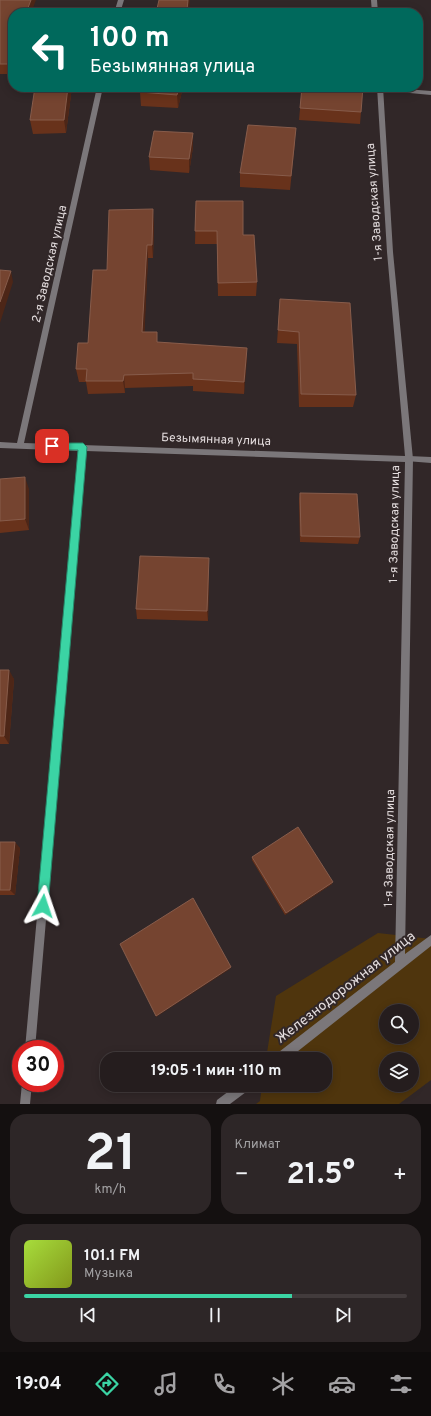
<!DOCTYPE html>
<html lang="ru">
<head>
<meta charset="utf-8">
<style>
  body { margin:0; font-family:Overpass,sans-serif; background:#2d2627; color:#f1f3f6; height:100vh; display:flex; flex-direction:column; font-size:15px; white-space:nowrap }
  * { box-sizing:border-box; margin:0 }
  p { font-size:13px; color:#a3a2a4 }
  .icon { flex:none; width:22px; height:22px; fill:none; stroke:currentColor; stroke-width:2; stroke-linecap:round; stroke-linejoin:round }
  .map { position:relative; height:1104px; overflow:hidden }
  .details { display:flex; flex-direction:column; gap:10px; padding:10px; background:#141010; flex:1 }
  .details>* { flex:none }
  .banner { position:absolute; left:8px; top:8px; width:415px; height:84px; border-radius:16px; box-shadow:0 2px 10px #0003,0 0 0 1px #423b3c; background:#00695c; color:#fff; overflow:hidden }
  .controls { position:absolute; left:379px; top:1004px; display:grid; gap:8px }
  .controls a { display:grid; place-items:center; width:40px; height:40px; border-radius:50%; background:#251d1e; box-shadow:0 2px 10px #0003,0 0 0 1px #423b3c; font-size:20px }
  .speed { position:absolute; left:12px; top:1040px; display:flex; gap:8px; font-size:20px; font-weight:700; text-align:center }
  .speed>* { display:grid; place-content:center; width:52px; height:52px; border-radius:50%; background:#251d1e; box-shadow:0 2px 10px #0003,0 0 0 1px #423b3c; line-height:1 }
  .speed .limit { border:6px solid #d22; background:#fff; color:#111 }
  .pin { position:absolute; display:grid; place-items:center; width:34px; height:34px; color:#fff; margin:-17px; border-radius:8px; box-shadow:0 2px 6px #0006 }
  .me { position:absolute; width:44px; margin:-22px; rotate:5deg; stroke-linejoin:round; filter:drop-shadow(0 0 3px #0008) }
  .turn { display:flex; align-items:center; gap:14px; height:84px; padding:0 16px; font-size:18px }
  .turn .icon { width:52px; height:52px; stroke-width:2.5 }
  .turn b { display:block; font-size:28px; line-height:34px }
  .big { font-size:30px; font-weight:700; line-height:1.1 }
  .details .card { flex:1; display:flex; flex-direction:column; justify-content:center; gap:6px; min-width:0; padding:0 14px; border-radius:16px; background:#2d2627 }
  .details .dial { align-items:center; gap:0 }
  .dial b { font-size:52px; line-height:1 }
  .song { display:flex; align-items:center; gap:12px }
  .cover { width:48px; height:48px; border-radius:6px; background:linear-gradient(135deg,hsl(80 70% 55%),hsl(70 70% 35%)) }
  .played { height:4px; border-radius:2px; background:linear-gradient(90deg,#3bd4a4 70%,#423b3c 70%) }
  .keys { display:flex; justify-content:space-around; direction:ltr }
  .heat { display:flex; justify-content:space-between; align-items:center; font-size:22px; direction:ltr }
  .details .tiles { flex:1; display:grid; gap:10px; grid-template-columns:1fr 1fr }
  .card:last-child { grid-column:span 2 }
  .trip { position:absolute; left:100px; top:1052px; width:232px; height:40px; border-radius:16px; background:#251d1e; box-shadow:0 2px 10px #0003,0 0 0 1px #423b3c; font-weight:700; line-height:40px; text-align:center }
  .menu { display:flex; height:64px; justify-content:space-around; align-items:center; background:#0f0c0c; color:#a3a2a4 }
  .menu .icon { width:28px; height:28px }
  .menu .on { color:#3bd4a4 }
  .menu b { font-size:18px; color:#f1f3f6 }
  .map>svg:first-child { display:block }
  .green { fill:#4f350d; fill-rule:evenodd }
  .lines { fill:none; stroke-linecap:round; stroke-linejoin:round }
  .lane { fill:#7b777a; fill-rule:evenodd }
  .street { fill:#7b777a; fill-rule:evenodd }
  .wall { fill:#68321b }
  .shaded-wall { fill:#4d2617 }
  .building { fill:#754430; stroke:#875c4b }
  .route { fill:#3bd4a4; stroke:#268a6b }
  .labels { text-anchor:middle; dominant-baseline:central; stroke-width:4; stroke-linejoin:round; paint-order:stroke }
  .street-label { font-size:12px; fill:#e3dcdd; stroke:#312728 }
  .near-street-label { font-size:14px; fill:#e3dcdd; stroke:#312728 }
</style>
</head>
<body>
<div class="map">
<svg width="431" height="1104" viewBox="0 0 431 1104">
  <rect width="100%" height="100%" fill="#312728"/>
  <path class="green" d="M 378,933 L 431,939 L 431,1080 L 399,1104 L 256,1104 L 260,1101 L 262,1085 L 325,1085 L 325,1059 L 266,1059 L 276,996 ZM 386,1011 L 412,1011 L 412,1037 L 386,1037 ZM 386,1059 L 412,1059 L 412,1085 L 386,1085 Z"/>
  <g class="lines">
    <path class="lane" d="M 380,87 L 431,91 L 431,95 L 378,90 L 377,89 Z
      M 409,456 L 431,457 L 431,463 L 406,461 L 405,459 L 406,457 Z"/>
    <path class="street" d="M 118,0 L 124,0 L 120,13 L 114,13 Z
      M 371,0 L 377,0 L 378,13 L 372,13 Z
      M 97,87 L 103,87 L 24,443 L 405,456 L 387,252 L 377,87 L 383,87 L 393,252 L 413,459 L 405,954 L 431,935 L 431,946 L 288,1059 L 274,1059 L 275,1055 L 395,962 L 405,462 L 86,451 L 35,1049 L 25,1049 L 79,451 L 0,448 L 0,442 L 17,443 Z
      M 22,1083 L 32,1083 L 30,1104 L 20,1104 Z
      M 237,1085 L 251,1085 L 250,1089 L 230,1104 L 216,1104 L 217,1100 Z"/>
  </g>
  <path class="wall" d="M 0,0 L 13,13 L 13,74 L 0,74 Z
    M 72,87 L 66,133 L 33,134 L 30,120 Z
    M 183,87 L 178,108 L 141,106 L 140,92 Z
    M 302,87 L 361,112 L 360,124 L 299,120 Z
    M 295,142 L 290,190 L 240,187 L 240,173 Z
    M 193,147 L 189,173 L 150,170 L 149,157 Z
    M 196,201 L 243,235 L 257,282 L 256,296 L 218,296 L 217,244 L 195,244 Z
    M 154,223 L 153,258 L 148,258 L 144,332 L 157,342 L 247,348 L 244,394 L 193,391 L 193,386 L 125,388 L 125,393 L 88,394 L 86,382 L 79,382 L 76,369 L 88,343 L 107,270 Z
    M 280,299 L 356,395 L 353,407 L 299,407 L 297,344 L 277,343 Z
    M 0,479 L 29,489 L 29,530 L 0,533 Z
    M 300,493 L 360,537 L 358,544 L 300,542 L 299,499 Z
    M 209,568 L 208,621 L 137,619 L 136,609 Z
    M 0,670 L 14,679 L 9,744 L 0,744 Z
    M 0,842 L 20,848 L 15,895 L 0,895 Z
    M 252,857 L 332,884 L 285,915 L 252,860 Z"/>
  <path class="shaded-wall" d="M 31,0 L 36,0 L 31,13 L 26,13 Z
    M 188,0 L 190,0 L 189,13 L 187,13 Z
    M 68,87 L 72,87 L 66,133 L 64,120 Z
    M 179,87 L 183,87 L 178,108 L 177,95 Z
    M 193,133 L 193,147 L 189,173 L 189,159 Z
    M 153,209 L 154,223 L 153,258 L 152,245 Z
    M 147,245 L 148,258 L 144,345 L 142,332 Z
    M 11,271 L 13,282 L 0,323 L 0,302 Z
    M 247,348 L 247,360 L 244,394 L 244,382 Z
    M 124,375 L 125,388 L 125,393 L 123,381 Z
    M 25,477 L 29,489 L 29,530 L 25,519 Z
    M 209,558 L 209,568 L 208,621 L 207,611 Z
    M 9,670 L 14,679 L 9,744 L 4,736 Z
    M 15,842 L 20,848 L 15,895 L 10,890 Z
    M 333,882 L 332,884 L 285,915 L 286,913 Z
    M 231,967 L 230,969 L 156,1017 L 156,1016 Z"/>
  <path class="building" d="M 0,0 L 31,0 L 26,13 L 13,13 L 13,64 L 0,64 Z
    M 159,0 L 188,0 L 187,10 L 189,10 L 189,13 L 156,13 Z
    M 35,87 L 68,87 L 64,120 L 30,120 Z
    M 142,87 L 179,87 L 177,95 L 140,92 Z
    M 302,87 L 363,87 L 361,112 L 300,108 Z
    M 248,125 L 296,128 L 291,176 L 240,173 Z
    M 154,131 L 193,133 L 189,159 L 149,157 Z
    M 196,201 L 243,201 L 243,235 L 254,235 L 257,282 L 218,283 L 217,231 L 195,231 Z
    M 153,209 L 152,245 L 147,245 L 142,332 L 157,332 L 157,342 L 247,348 L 244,382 L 193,379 L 193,373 L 124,375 L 123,381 L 86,381 L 87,369 L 76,369 L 78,343 L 88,343 L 93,270 L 107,270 L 109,210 Z
    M 0,270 L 11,271 L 0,302 Z
    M 280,299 L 350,303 L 356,395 L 301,394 L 299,332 L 278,330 Z
    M 25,477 L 25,519 L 0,521 L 0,479 Z
    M 300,493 L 357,494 L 360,537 L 301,536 Z
    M 140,556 L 209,558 L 207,611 L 136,609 Z
    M 0,670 L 9,670 L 4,736 L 0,736 Z
    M 298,827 L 333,882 L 286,913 L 252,857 Z
    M 0,842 L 15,842 L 10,890 L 0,890 Z
    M 193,898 L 231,967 L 156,1016 L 120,944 Z"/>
  <path class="route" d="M 52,443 L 83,443 L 87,447 L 48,906 L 47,910 L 43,912 L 39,910 L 37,906 L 78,450 L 52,450 L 47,446 Z"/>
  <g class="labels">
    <g class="street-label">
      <text transform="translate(375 202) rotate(-94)">1-я Заводская улица</text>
      <text transform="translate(50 264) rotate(-77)">2-я Заводская улица</text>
      <text transform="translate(216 440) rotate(2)">Безымянная улица</text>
      <text transform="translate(395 524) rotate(-89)">1-я Заводская улица</text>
      <text transform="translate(390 848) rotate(-89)">1-я Заводская улица</text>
    </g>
    <g class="near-street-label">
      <text transform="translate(346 988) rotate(-38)">Железнодорожная улица</text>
    </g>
  </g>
</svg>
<div class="controls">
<a><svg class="icon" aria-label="search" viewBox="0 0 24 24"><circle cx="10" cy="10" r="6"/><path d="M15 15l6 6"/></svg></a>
<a><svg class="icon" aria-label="layers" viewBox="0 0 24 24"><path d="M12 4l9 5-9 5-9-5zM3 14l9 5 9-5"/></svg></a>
</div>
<div class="speed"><div class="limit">30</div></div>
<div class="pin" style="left:52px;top:446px;background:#d93025"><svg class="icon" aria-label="arrive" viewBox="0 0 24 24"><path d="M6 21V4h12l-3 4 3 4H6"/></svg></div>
<svg class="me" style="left:43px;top:906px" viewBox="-20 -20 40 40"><path d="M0-17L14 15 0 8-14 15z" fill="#3bd4a4" stroke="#fff" stroke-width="4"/></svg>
<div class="trip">19:05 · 1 мин · 110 m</div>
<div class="banner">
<div class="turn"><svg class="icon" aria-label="left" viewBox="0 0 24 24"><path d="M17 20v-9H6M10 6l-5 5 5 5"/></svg><div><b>100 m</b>Безымянная улица</div></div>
</div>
</div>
<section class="details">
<div class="tiles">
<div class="card dial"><b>21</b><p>km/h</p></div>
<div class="card"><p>Климат</p>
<div class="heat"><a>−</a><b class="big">21.5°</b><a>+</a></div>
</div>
<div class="card">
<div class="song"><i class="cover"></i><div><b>101.1 FM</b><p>Музыка</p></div></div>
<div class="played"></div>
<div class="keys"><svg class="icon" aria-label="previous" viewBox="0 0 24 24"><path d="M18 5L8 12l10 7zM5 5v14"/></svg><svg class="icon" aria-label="pause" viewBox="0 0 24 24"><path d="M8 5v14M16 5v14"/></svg><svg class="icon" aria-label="next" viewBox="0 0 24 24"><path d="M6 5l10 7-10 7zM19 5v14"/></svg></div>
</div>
</div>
</section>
<nav class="menu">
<b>19:04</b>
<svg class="icon on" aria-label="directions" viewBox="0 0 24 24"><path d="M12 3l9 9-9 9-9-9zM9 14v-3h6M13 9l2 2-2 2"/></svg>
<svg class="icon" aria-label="music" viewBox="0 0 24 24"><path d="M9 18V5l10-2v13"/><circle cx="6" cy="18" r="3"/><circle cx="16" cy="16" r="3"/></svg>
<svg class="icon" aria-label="phone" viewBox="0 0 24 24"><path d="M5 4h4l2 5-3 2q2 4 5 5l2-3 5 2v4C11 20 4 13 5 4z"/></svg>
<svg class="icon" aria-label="climate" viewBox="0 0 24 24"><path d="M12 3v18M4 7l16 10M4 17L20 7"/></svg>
<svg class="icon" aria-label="car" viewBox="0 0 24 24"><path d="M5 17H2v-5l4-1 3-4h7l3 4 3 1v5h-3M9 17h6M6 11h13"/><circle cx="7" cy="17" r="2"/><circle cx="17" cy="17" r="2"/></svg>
<svg class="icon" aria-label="filters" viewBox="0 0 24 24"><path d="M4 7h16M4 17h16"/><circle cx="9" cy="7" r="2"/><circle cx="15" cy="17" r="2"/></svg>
</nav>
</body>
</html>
